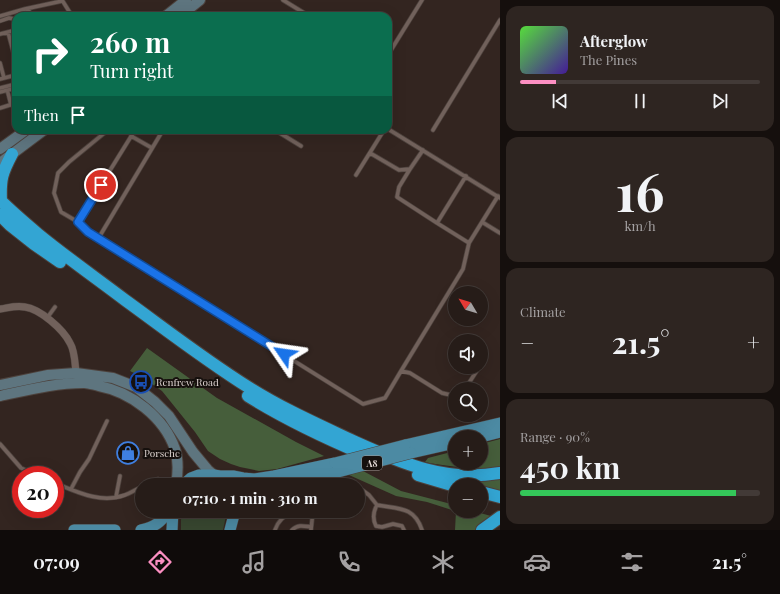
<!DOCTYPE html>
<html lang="en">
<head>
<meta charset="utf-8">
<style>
  body { margin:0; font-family:"Playfair Display",serif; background:#2e2521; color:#f1f3f6; height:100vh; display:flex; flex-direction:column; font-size:15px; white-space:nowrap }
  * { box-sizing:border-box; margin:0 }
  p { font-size:13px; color:#a4a1a2 }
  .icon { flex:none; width:22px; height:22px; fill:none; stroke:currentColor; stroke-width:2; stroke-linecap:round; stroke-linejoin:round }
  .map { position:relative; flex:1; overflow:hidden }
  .panel { display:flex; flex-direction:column; gap:6px; padding:6px; background:#150f0d; width:280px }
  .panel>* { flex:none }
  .top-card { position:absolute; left:12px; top:12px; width:380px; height:122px; border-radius:12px; box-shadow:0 4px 16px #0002,0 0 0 1px #423a37; background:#0b6e4f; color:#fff; overflow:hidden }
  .needle { width:26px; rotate:308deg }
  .buttons { position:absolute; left:448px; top:286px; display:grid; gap:8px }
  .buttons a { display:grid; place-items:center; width:40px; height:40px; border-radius:50%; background:#261c18; box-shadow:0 4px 16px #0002,0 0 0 1px #423a37; font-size:20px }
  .speed { position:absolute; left:12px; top:466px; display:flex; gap:8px; font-size:20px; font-weight:700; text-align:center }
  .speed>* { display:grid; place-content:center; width:52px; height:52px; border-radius:50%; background:#261c18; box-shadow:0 4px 16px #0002,0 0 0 1px #423a37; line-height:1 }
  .speed .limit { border:6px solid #d22; background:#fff; color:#111 }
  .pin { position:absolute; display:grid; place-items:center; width:34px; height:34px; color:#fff; margin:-17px; border:2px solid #fff; border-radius:50%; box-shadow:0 1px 4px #0007 }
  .me { position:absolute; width:44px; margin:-22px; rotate:302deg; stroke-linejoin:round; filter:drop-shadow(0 0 3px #0008) }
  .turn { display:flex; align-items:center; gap:14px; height:84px; padding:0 12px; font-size:18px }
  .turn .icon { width:52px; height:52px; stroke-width:2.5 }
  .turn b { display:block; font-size:28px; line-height:34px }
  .then { display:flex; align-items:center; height:38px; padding:0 12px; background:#0003; gap:8px; font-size:15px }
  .big { font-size:30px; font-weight:700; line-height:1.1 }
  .panel .widget { flex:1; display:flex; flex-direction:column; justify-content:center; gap:6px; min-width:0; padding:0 14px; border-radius:12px; background:#2e2521 }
  .panel .dial { align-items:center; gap:0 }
  .dial b { font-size:52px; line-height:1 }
  .song { display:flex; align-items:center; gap:12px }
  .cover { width:48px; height:48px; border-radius:6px; background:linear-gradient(135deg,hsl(110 70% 55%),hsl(260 70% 35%)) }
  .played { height:4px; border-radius:2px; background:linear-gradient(90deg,#fc8fc2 15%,#423a37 15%) }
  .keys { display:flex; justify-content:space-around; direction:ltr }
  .heat { display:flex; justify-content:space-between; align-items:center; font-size:22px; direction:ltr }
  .charge { height:6px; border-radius:3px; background:linear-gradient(90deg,#34c759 90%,#423a37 0) }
  .trip { position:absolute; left:135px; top:478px; width:230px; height:40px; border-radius:20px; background:#261c18; box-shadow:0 4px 16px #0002,0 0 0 1px #423a37; font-weight:700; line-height:40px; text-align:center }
  .tabs { display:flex; height:64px; justify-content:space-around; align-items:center; background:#0f0b0a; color:#a4a1a2 }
  .tabs .icon { width:28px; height:28px }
  .tabs .selected { color:#fc8fc2 }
  .tabs b { font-size:18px; color:#f1f3f6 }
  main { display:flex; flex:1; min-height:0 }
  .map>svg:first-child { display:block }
  .green { fill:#384730 }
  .forest { fill:#465e3b }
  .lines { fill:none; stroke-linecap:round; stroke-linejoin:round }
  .lane-casing { stroke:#4d423d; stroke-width:5 }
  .street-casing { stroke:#4d423d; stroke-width:8 }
  .secondary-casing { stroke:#4d423d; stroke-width:12 }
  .primary-casing { stroke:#4d423d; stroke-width:12 }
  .highway-casing { stroke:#4d423d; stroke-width:14 }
  .lane { stroke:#71615b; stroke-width:3.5 }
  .street { stroke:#71615b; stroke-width:7 }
  .secondary { stroke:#5e757f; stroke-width:10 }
  .primary { stroke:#4c8aa3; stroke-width:11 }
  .highway { stroke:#33a5d3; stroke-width:12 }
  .primary-bridge-casing { stroke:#4d423d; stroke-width:12; stroke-linecap:butt }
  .primary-bridge { stroke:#4c8aa3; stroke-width:11 }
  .route-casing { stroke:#114b97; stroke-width:10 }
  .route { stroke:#1a73e8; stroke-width:7 }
  .labels { text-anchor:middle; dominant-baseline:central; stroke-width:4; stroke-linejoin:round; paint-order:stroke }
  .shield { fill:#16100d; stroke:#a39a97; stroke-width:1 }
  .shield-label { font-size:9px; font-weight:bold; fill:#dfd5d2 }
  .poi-label { font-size:10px; fill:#dfd5d2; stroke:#16100d; text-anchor:start }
</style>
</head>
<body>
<main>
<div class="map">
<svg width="500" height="530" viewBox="0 0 500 530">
  <rect width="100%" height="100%" fill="#332520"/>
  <path class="green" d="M 182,511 L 227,511 L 223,530 L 181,530 L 181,520 Z"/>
  <path class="forest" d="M 147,348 L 217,398 L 296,442 L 324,456 L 277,469 L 259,471 L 240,467 L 231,464 L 220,459 L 208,451 L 195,432 L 162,391 L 142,377 L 130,371 Z
    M 500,439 L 500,467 C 481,471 444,466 425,462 L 428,458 L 455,451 L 455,463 L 481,463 L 481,444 Z
    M 363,471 L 401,491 L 455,505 L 455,511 L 427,502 L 396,496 L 349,475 Z
    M 448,478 L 500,478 L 500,491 L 481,485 Z
    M 456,511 L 473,511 L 491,516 L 475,530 L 455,530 Z"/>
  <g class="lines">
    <g class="lane-casing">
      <path id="lane" d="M 62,0 L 72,16
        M 283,0 L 309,16
        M 0,16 L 25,9 L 62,1
        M 22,16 L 29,10
        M 0,21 L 9,18 L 14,19 L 15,22
        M 8,32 L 16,62
        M 0,34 L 16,30
        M 388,55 L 422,0
        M 0,63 L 4,78
        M 0,79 L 16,75
        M 0,88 L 16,84
        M 0,92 L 16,88
        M 8,93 L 11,105
        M 0,108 L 16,103
        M 388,129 L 500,198
        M 135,130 L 78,222 L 88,232 L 363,404 L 385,398 L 401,371 L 410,373 L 442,393 L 455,396
        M 275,130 L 301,146
        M 433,130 L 500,20
        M 131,136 L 152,148
        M 370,153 L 399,170 L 410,169 L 423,150
        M 410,169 L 399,187 L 397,197 L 437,223
        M 356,175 L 384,130
        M 466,176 L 437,223 L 469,243 L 498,196
        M 78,222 L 61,212 L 54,193 L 58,173 L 69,162 L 108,130
        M 482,222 L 500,233
        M 98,239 L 163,130
        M 47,318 L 55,307
        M 401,371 L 463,269 L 469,243
        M 465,389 L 478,369
        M 0,444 L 21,468 L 37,475
        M 55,483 C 77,492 101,504 125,495 C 131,493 136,489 142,487
        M 145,485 L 158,479
        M 341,485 L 347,484 L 350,485
        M 358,487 L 369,495 L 377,505 C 398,509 414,506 422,530
        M 71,489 L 80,472 L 89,459 L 107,421
        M 116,497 L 120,476
        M 377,505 C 373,512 372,518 376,526 L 382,527 L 393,524 L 402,526 L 404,530
        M 275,530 C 278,520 285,515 294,511
        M 292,530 C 298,524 304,526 311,527
        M 311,530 L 313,511"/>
    </g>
    <g class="street-casing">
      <path id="street" d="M 0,309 C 8,308 16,305 25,307 C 40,309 63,329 70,343 C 75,351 75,364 76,373"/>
    </g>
    <g class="secondary-casing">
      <path id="secondary" d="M 166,16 L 186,0
        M 180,16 L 200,0
        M 0,149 L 26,130
        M 0,163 L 44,130
        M 0,385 L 48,375 L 76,373 L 113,378 L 136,387 L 155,402 L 169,416 L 193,452 L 208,470 L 214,475
        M 0,396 C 28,390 55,383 84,383 C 89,383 94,385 99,386 C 131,392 164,417 175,449 C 179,461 178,473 176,485"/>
    </g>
    <g class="primary-casing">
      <path id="primary" d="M 481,437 L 500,432
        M 405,445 L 500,423
        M 411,453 L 455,443
        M 183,485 L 191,478 L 199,475 L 214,475 L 220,476 L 233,476 L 243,478 L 254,479 L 274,476 L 335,463
        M 283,485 L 334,473
        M 74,530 L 115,530
        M 141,530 C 155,527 161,522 169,511
        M 172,530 L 173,511
        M 230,530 L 235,511"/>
    </g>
    <g class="highway-casing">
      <path id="highway" d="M 0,200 C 12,212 25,223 38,234 C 66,257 96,278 125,300 C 165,329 205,360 248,387 C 281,408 317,424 353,441 C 402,463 445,483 500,473
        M 1,201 C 0,179 2,173 12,154
        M 0,215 L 10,225 L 34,244 L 60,262
        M 248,396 C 285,419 323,437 363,454
        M 418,475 L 455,486
        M 481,492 L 500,497
        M 482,530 L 500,517"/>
    </g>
    <use href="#lane" class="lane"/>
    <use href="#street" class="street"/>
    <use href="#secondary" class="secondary"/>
    <use href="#primary" class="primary"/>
    <use href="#highway" class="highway"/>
    <g class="primary-bridge-casing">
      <path id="primary-bridge" d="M 335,463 L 405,445
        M 334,473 L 411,453"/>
    </g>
    <use href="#primary-bridge" class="primary-bridge"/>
  </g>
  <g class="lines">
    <g class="route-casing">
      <path id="route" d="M 101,185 L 78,222 L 88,232 L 284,354"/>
    </g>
    <use href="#route" class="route"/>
  </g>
  <defs>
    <g id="bus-ring" transform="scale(1.15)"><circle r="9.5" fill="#16100d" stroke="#1a4fb4" stroke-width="1.5"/><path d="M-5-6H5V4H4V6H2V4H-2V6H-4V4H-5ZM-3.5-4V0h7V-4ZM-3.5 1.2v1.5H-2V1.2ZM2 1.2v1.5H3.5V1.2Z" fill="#1a4fb4"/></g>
    <g id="shop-ring" transform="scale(1.15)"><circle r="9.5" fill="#16100d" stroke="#3f7fe0" stroke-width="1.5"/><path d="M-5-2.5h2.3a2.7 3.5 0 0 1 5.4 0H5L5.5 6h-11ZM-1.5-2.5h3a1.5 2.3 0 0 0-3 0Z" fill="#3f7fe0"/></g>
  </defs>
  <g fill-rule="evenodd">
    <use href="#bus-ring" x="141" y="382"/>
    <use href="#shop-ring" x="128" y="453"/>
  </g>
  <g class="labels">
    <rect class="shield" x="362" y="456" width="20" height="14" rx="3"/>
    <g class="shield-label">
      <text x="372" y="463">A8</text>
    </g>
    <g class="poi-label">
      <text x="156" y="382">Renfrew Road</text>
      <text x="144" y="453">Porsche</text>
    </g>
  </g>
</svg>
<div class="buttons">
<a><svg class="needle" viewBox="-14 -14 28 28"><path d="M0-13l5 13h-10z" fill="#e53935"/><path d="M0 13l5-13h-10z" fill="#a4a1a2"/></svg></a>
<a><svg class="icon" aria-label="sound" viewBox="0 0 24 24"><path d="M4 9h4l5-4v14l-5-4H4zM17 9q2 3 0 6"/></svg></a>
<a><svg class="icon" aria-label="search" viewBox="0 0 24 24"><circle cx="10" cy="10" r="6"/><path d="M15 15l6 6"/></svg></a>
<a>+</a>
<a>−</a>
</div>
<div class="speed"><div class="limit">20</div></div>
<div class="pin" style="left:101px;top:185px;background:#d93025"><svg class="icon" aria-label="arrive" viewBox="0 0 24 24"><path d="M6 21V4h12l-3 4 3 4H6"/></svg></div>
<svg class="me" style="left:284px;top:354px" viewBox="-20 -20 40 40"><path d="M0-17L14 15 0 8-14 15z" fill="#1a73e8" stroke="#fff" stroke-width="4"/></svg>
<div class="trip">07:10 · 1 min · 310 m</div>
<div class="top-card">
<div class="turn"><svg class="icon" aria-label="right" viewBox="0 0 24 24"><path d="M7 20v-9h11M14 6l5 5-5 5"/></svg><div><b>260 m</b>Turn right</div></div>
<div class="then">Then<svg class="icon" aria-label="arrive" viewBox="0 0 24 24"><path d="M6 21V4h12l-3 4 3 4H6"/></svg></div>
</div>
</div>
<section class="panel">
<div class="widget">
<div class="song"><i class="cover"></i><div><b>Afterglow</b><p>The Pines</p></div></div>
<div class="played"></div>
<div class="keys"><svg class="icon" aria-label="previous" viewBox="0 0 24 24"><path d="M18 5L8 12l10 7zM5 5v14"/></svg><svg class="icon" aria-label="pause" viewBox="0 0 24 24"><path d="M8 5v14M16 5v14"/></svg><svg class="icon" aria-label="next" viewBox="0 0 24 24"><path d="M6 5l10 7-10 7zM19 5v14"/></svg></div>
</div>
<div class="widget dial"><b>16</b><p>km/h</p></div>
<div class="widget"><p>Climate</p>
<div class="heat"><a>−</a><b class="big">21.5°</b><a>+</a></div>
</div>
<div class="widget"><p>Range · 90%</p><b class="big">450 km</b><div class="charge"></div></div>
</section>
</main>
<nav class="tabs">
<b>07:09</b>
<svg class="icon selected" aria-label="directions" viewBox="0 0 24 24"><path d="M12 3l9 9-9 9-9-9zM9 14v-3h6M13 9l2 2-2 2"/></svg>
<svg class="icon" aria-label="music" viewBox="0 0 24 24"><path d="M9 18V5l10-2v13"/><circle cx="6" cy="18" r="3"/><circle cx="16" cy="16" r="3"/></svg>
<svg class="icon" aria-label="phone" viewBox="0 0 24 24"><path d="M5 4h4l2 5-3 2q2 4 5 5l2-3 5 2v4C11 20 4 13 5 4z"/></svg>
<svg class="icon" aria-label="climate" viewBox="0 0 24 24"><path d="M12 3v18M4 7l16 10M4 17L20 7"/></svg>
<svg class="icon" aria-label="car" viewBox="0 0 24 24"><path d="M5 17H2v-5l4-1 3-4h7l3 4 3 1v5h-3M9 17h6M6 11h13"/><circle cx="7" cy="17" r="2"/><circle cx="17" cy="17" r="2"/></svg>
<svg class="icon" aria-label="filters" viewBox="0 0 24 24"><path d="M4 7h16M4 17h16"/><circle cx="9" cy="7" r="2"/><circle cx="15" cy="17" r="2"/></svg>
<b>21.5°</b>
</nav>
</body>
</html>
